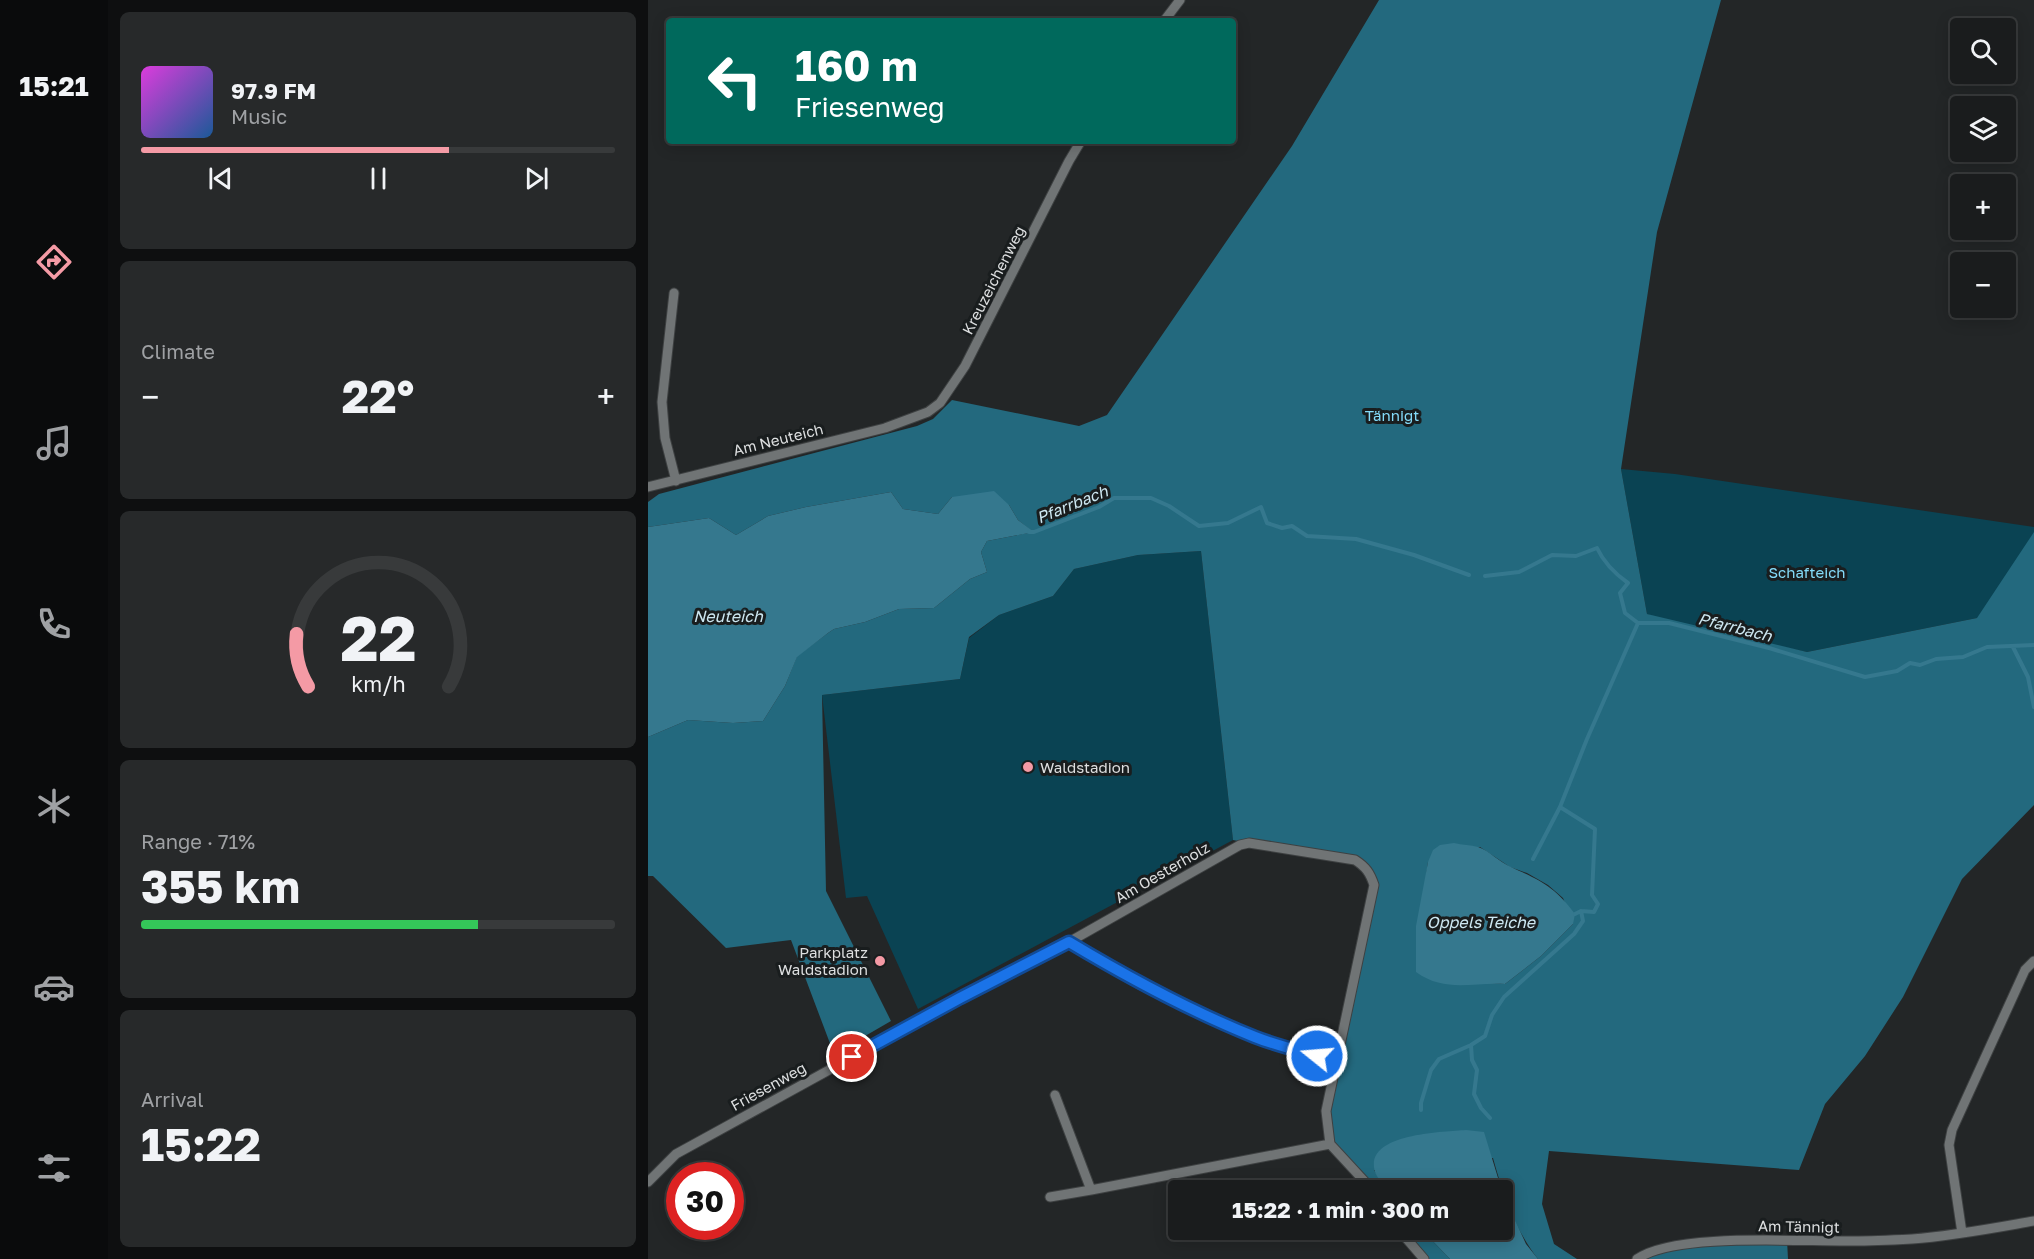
<!DOCTYPE html>
<html lang="en">
<head>
<meta charset="utf-8">
<style>
  body { margin:0; font-family:"Golos Text",sans-serif; background:#27292a; color:#f1f3f6; height:100vh; display:flex; flex-direction:column; font-size:22px; white-space:nowrap }
  * { box-sizing:border-box; margin:0 }
  p { font-size:20px; color:#9fa1a4 }
  .icon { flex:none; width:33px; height:33px; fill:none; stroke:currentColor; stroke-width:2; stroke-linecap:round; stroke-linejoin:round }
  .map { position:relative; flex:1; overflow:hidden }
  .sheet { display:flex; flex-direction:column; gap:12px; padding:12px; background:#0e0f10; width:540px }
  .sheet>* { flex:none }
  .guide { position:absolute; left:18px; top:18px; width:570px; height:126px; border-radius:6px; box-shadow:0 3px 15px #0003,0 0 0 2px #383a3b; background:#00695c; color:#fff; overflow:hidden }
  .buttons { position:absolute; left:1302px; top:18px; display:grid; gap:12px }
  .buttons a { display:grid; place-items:center; width:66px; height:66px; border-radius:6px; background:#1a1c1d; box-shadow:0 3px 15px #0003,0 0 0 2px #383a3b; font-size:30px }
  .speed { position:absolute; left:18px; top:1162px; display:flex; gap:12px; font-size:30px; font-weight:700; text-align:center }
  .speed>* { display:grid; place-content:center; width:78px; height:78px; border-radius:50%; background:#1a1c1d; box-shadow:0 3px 15px #0003,0 0 0 2px #383a3b; line-height:1 }
  .speed .limit { border:9px solid #d22; background:#fff; color:#111 }
  .pin { position:absolute; display:grid; place-items:center; width:51px; height:51px; color:#fff; margin:-26px; border:3px solid #fff; border-radius:50%; box-shadow:0 2px 6px #0007 }
  .me { position:absolute; width:66px; margin:-33px; rotate:287deg; stroke-linejoin:round; filter:drop-shadow(0 0 4px #0008) }
  .turn { display:flex; align-items:center; gap:21px; height:126px; padding:0 30px; font-size:27px }
  .turn .icon { width:78px; height:78px; stroke-width:2.5 }
  .turn b { display:block; font-size:42px; line-height:51px }
  .big { font-size:45px; font-weight:700; line-height:1.1 }
  .sheet .card { flex:1; display:flex; flex-direction:column; justify-content:center; gap:9px; min-width:0; padding:0 21px; border-radius:9px; background:#27292a }
  .sheet .dial { align-items:center; gap:0 }
  .dial svg { height:156px; overflow:visible; fill:none; stroke:#383a3b; stroke-width:7; stroke-linecap:round; text-anchor:middle }
  .dial text { fill:#f1f3f6; stroke:none }
  .song { display:flex; align-items:center; gap:18px }
  .cover { width:72px; height:72px; border-radius:9px; background:linear-gradient(135deg,hsl(300 70% 55%),hsl(210 70% 35%)) }
  .played { height:6px; border-radius:3px; background:linear-gradient(90deg,#f49aa5 65%,#383a3b 65%) }
  .keys { display:flex; justify-content:space-around; direction:ltr }
  .heat { display:flex; justify-content:space-between; align-items:center; font-size:33px; direction:ltr }
  .charge { height:9px; border-radius:4px; background:linear-gradient(90deg,#34c759 71%,#383a3b 0) }
  .trip { position:absolute; left:520px; top:1180px; width:345px; height:60px; border-radius:6px; background:#1a1c1d; box-shadow:0 3px 15px #0003,0 0 0 2px #383a3b; font-weight:700; line-height:60px; text-align:center }
  main { display:flex; flex:1; min-height:0 }
  .tabs { display:flex; flex-direction:column; width:108px; justify-content:space-around; align-items:center; background:#0a0b0c; color:#9fa1a4 }
  .tabs .icon { width:42px; height:42px }
  .tabs .current { color:#f49aa5 }
  .tabs b { font-size:27px; color:#f1f3f6 }
  .map>svg:first-child { display:block }
  .green { fill:#0a4353 }
  .forest { fill:#23697e; fill-rule:evenodd }
  .water { fill:#35788e }
  .lines { fill:none; stroke-linecap:round; stroke-linejoin:round }
  .stream { stroke:#35788e; stroke-width:4 }
  .street-casing { stroke:#3e4142; stroke-width:11 }
  .street { stroke:#707475; stroke-width:9 }
  .route-casing { stroke:#114b97; stroke-width:15 }
  .route { stroke:#1a73e8; stroke-width:10 }
  .poi-dot { fill:#f49aa5; stroke:#191d1e; stroke-width:2 }
  .labels { text-anchor:middle; dominant-baseline:central; stroke-width:6; stroke-linejoin:round; paint-order:stroke }
  .street-label { font-size:15px; fill:#dddfe0; stroke:#191d1e }
  .park-label { font-size:15px; fill:#84dbf9; stroke:#191d1e }
  .poi-label { font-size:15px; fill:#dddfe0; stroke:#191d1e; text-anchor:start }
  .water-label { font-size:16px; font-style:italic; fill:#cde7f1; stroke:#191d1e }
</style>
</head>
<body>
<main>
<nav class="tabs">
<b>15:21</b>
<svg class="icon current" aria-label="directions" viewBox="0 0 24 24"><path d="M12 3l9 9-9 9-9-9zM9 14v-3h6M13 9l2 2-2 2"/></svg>
<svg class="icon" aria-label="music" viewBox="0 0 24 24"><path d="M9 18V5l10-2v13"/><circle cx="6" cy="18" r="3"/><circle cx="16" cy="16" r="3"/></svg>
<svg class="icon" aria-label="phone" viewBox="0 0 24 24"><path d="M5 4h4l2 5-3 2q2 4 5 5l2-3 5 2v4C11 20 4 13 5 4z"/></svg>
<svg class="icon" aria-label="climate" viewBox="0 0 24 24"><path d="M12 3v18M4 7l16 10M4 17L20 7"/></svg>
<svg class="icon" aria-label="car" viewBox="0 0 24 24"><path d="M5 17H2v-5l4-1 3-4h7l3 4 3 1v5h-3M9 17h6M6 11h13"/><circle cx="7" cy="17" r="2"/><circle cx="17" cy="17" r="2"/></svg>
<svg class="icon" aria-label="filters" viewBox="0 0 24 24"><path d="M4 7h16M4 17h16"/><circle cx="9" cy="7" r="2"/><circle cx="15" cy="17" r="2"/></svg>
</nav>
<section class="sheet">
<div class="card">
<div class="song"><i class="cover"></i><div><b>97.9 FM</b><p>Music</p></div></div>
<div class="played"></div>
<div class="keys"><svg class="icon" aria-label="previous" viewBox="0 0 24 24"><path d="M18 5L8 12l10 7zM5 5v14"/></svg><svg class="icon" aria-label="pause" viewBox="0 0 24 24"><path d="M8 5v14M16 5v14"/></svg><svg class="icon" aria-label="next" viewBox="0 0 24 24"><path d="M6 5l10 7-10 7zM19 5v14"/></svg></div>
</div>
<div class="card"><p>Climate</p>
<div class="heat"><a>−</a><b class="big">22°</b><a>+</a></div>
</div>
<div class="card dial"><svg viewBox="0 0 100 80">
<path d="M14 69A42 42 0 1 1 86 69"/>
<path d="M14 69A42 42 0 0 1 8 42" stroke="#f49aa5"/>
<text x="50" y="56" font-size="32" font-weight="700">22</text>
<text x="50" y="72" font-size="11">km/h</text>
</svg></div>
<div class="card"><p>Range · 71%</p><b class="big">355 km</b><div class="charge"></div></div>
<div class="card"><p>Arrival</p><b class="big">15:22</b></div>
</section>
<div class="map">
<svg width="1386" height="1259" viewBox="0 0 1386 1259">
  <rect width="100%" height="100%" fill="#232627"/>
  <path class="green" d="M 973,469 L 1027,474 L 1386,527 L 1386,609 L 1329,618 L 1159,652 L 1021,623 L 999,614 Z
    M 553,551 L 585,840 L 270,1009 L 219,896 L 198,898 L 174,695 L 312,679 L 321,638 L 351,615 L 405,596 L 426,569 L 490,555 Z"/>
  <path class="forest" d="M 731,0 L 1073,0 L 1009,232 L 973,469 L 999,614 L 1159,652 L 1329,618 L 1386,532 L 1386,805 L 1314,879 L 1255,997 L 1217,1056 L 1177,1104 L 1151,1170 L 901,1151 L 894,1204 L 906,1244 L 929,1259 L 890,1259 C 866,1228 855,1194 845,1158 L 726,1170 L 740,1191 L 723,1191 L 682,1144 L 678,1111 L 726,885 L 716,866 L 585,840 L 553,551 L 490,555 L 426,569 L 405,596 L 351,615 L 321,637 L 312,679 L 174,695 L 178,891 L 243,1021 L 186,1054 L 143,940 L 78,948 L 5,876 L 0,876 L 0,737 L 40,720 L 85,723 L 115,721 L 137,686 L 149,656 L 180,633 L 186,629 L 217,622 L 251,609 L 286,608 L 322,579 L 339,572 L 333,552 L 339,541 L 385,532 L 370,520 L 361,505 L 304,497 L 290,514 L 255,509 L 243,492 L 158,507 L 120,516 L 88,535 L 61,518 L 0,527 L 0,502 L 11,494 L 269,426 L 285,419 L 304,400 L 431,426 L 459,415 L 644,146 ZM 832,847 L 862,867 L 879,873 L 900,885 L 915,898 L 925,924 L 893,956 L 857,984 L 842,983 L 777,884 L 780,862 Z
    M 751,1230 L 774,1230 L 802,1259 L 776,1259 Z
    M 1139,1240 L 1140,1259 L 990,1259 L 1027,1247 Z"/>
  <path class="water" d="M 346,491 L 361,505 L 370,520 L 386,532 L 339,541 L 333,552 L 339,572 L 322,579 L 286,608 L 251,609 L 217,622 L 186,629 L 180,633 L 149,657 L 137,686 L 115,721 L 85,723 L 40,720 L 0,737 L 0,527 L 61,518 L 88,535 L 120,516 L 158,507 L 243,492 L 255,509 L 290,514 L 304,497 Z
    M 806,843 C 814,845 823,845 830,847 C 842,851 851,862 863,867 C 893,881 906,886 927,914 L 925,924 L 893,956 L 857,984 C 824,982 797,993 768,972 L 768,926 L 780,862 L 785,850 L 792,845 Z
    M 818,1130 L 836,1132 L 854,1191 L 740,1191 C 735,1184 726,1175 726,1167 C 722,1133 796,1132 818,1130 Z
    M 855,1194 L 878,1244 L 890,1259 L 802,1259 L 774,1230 L 855,1230 Z"/>
  <g class="lines">
    <path class="stream" d="M 381,532 L 386,532 L 451,507 L 466,498 L 503,498 L 521,506 L 551,526 L 580,523 L 613,507 L 619,523 L 634,528 L 644,526 L 659,536 L 708,539 L 766,555 L 821,575
      M 837,576 L 871,572 L 904,555 L 928,556 L 949,548 C 956,563 966,573 980,583 L 972,593 L 977,613 L 990,623 L 1021,623 L 1121,648 L 1217,677 L 1249,671 L 1262,663 L 1272,665 L 1288,659 L 1315,657 L 1339,647 L 1386,645
      M 1365,647 L 1380,677 L 1386,707
      M 912,807 L 947,829 L 944,895 L 950,904 L 946,912 L 933,911 L 927,914
      M 885,859 L 912,807 L 939,739 L 990,623
      M 823,1045 L 824,1060 L 829,1070 L 826,1094 L 833,1108 L 842,1118
      M 773,1110 L 773,1103 L 783,1070 L 791,1059 L 823,1045 L 837,1036 L 844,1015 L 856,997 L 926,934 L 935,921 L 933,911"/>
    <g class="street-casing">
      <path id="street" d="M 516,21 L 532,0
        M 26,293 L 14,402 L 17,438 L 28,481
        M 0,487 L 237,428 L 280,412 L 292,403 L 317,366 L 421,161 L 433,141
        M 421,942 L 493,985 L 534,1005 L 608,1038 L 689,1062
        M 407,1095 L 443,1190 L 682,1144
        M 0,1182 L 28,1154 L 312,998 L 421,942 L 592,845 L 601,843 L 707,860 C 718,867 722,873 726,885 L 678,1111 L 682,1144 L 718,1183 L 723,1191
        M 402,1197 L 443,1190
        M 751,1230 L 776,1259
        M 1314,1233 L 1301,1145 L 1304,1130 L 1377,970 L 1386,961
        M 989,1259 C 1027,1232 1155,1242 1205,1241 C 1225,1241 1245,1240 1264,1239 C 1305,1236 1346,1228 1386,1221"/>
    </g>
    <use href="#street" class="street"/>
  </g>
  <g class="lines">
    <g class="route-casing">
      <path id="route" d="M 204,1057 L 312,998 L 421,942 C 481,978 542,1011 607,1037 C 627,1045 648,1050 669,1056"/>
    </g>
    <use href="#route" class="route"/>
  </g>
  <g class="poi-dot">
    <circle cx="380" cy="767" r="6"/>
    <circle cx="232" cy="961" r="6"/>
  </g>
  <g class="labels">
    <g class="street-label">
      <text transform="translate(345 280) rotate(-63)">Kreuzeichenweg</text>
      <text transform="translate(130 439) rotate(-14)">Am Neuteich</text>
      <text transform="translate(514 872) rotate(-30)">Am Oesterholz</text>
      <text transform="translate(120 1086) rotate(-29)">Friesenweg</text>
      <text transform="translate(1151 1226) rotate(1)">Am Tännigt</text>
    </g>
    <g class="park-label">
      <text x="744" y="415">Tännigt</text>
      <text x="1159" y="572">Schafteich</text>
    </g>
    <g class="poi-label">
      <text x="392" y="767">Waldstadion</text>
      <text x="220" y="952" text-anchor="end">Parkplatz<tspan x="220" dy="17">Waldstadion</tspan></text>
    </g>
    <g class="water-label">
      <text transform="translate(424 504) rotate(-22)">Pfarrbach</text>
      <text x="80" y="616">Neuteich</text>
      <text transform="translate(1087 627) rotate(14)">Pfarrbach</text>
      <text x="833" y="922">Oppels Teiche</text>
    </g>
  </g>
</svg>
<div class="buttons">
<a><svg class="icon" aria-label="search" viewBox="0 0 24 24"><circle cx="10" cy="10" r="6"/><path d="M15 15l6 6"/></svg></a>
<a><svg class="icon" aria-label="layers" viewBox="0 0 24 24"><path d="M12 4l9 5-9 5-9-5zM3 14l9 5 9-5"/></svg></a>
<a>+</a>
<a>−</a>
</div>
<div class="speed"><div class="limit">30</div></div>
<div class="pin" style="left:204px;top:1057px;background:#d93025"><svg class="icon" aria-label="arrive" viewBox="0 0 24 24"><path d="M6 21V4h12l-3 4 3 4H6"/></svg></div>
<svg class="me" style="left:669px;top:1056px" viewBox="-20 -20 40 40"><circle r="17" fill="#1a73e8" stroke="#fff" stroke-width="3"/><path d="M0-11L8 9 0 5-8 9z" fill="#fff"/></svg>
<div class="trip">15:22 · 1 min · 300 m</div>
<div class="guide">
<div class="turn"><svg class="icon" aria-label="left" viewBox="0 0 24 24"><path d="M17 20v-9H6M10 6l-5 5 5 5"/></svg><div><b>160 m</b>Friesenweg</div></div>
</div>
</div>
</main>
</body>
</html>
